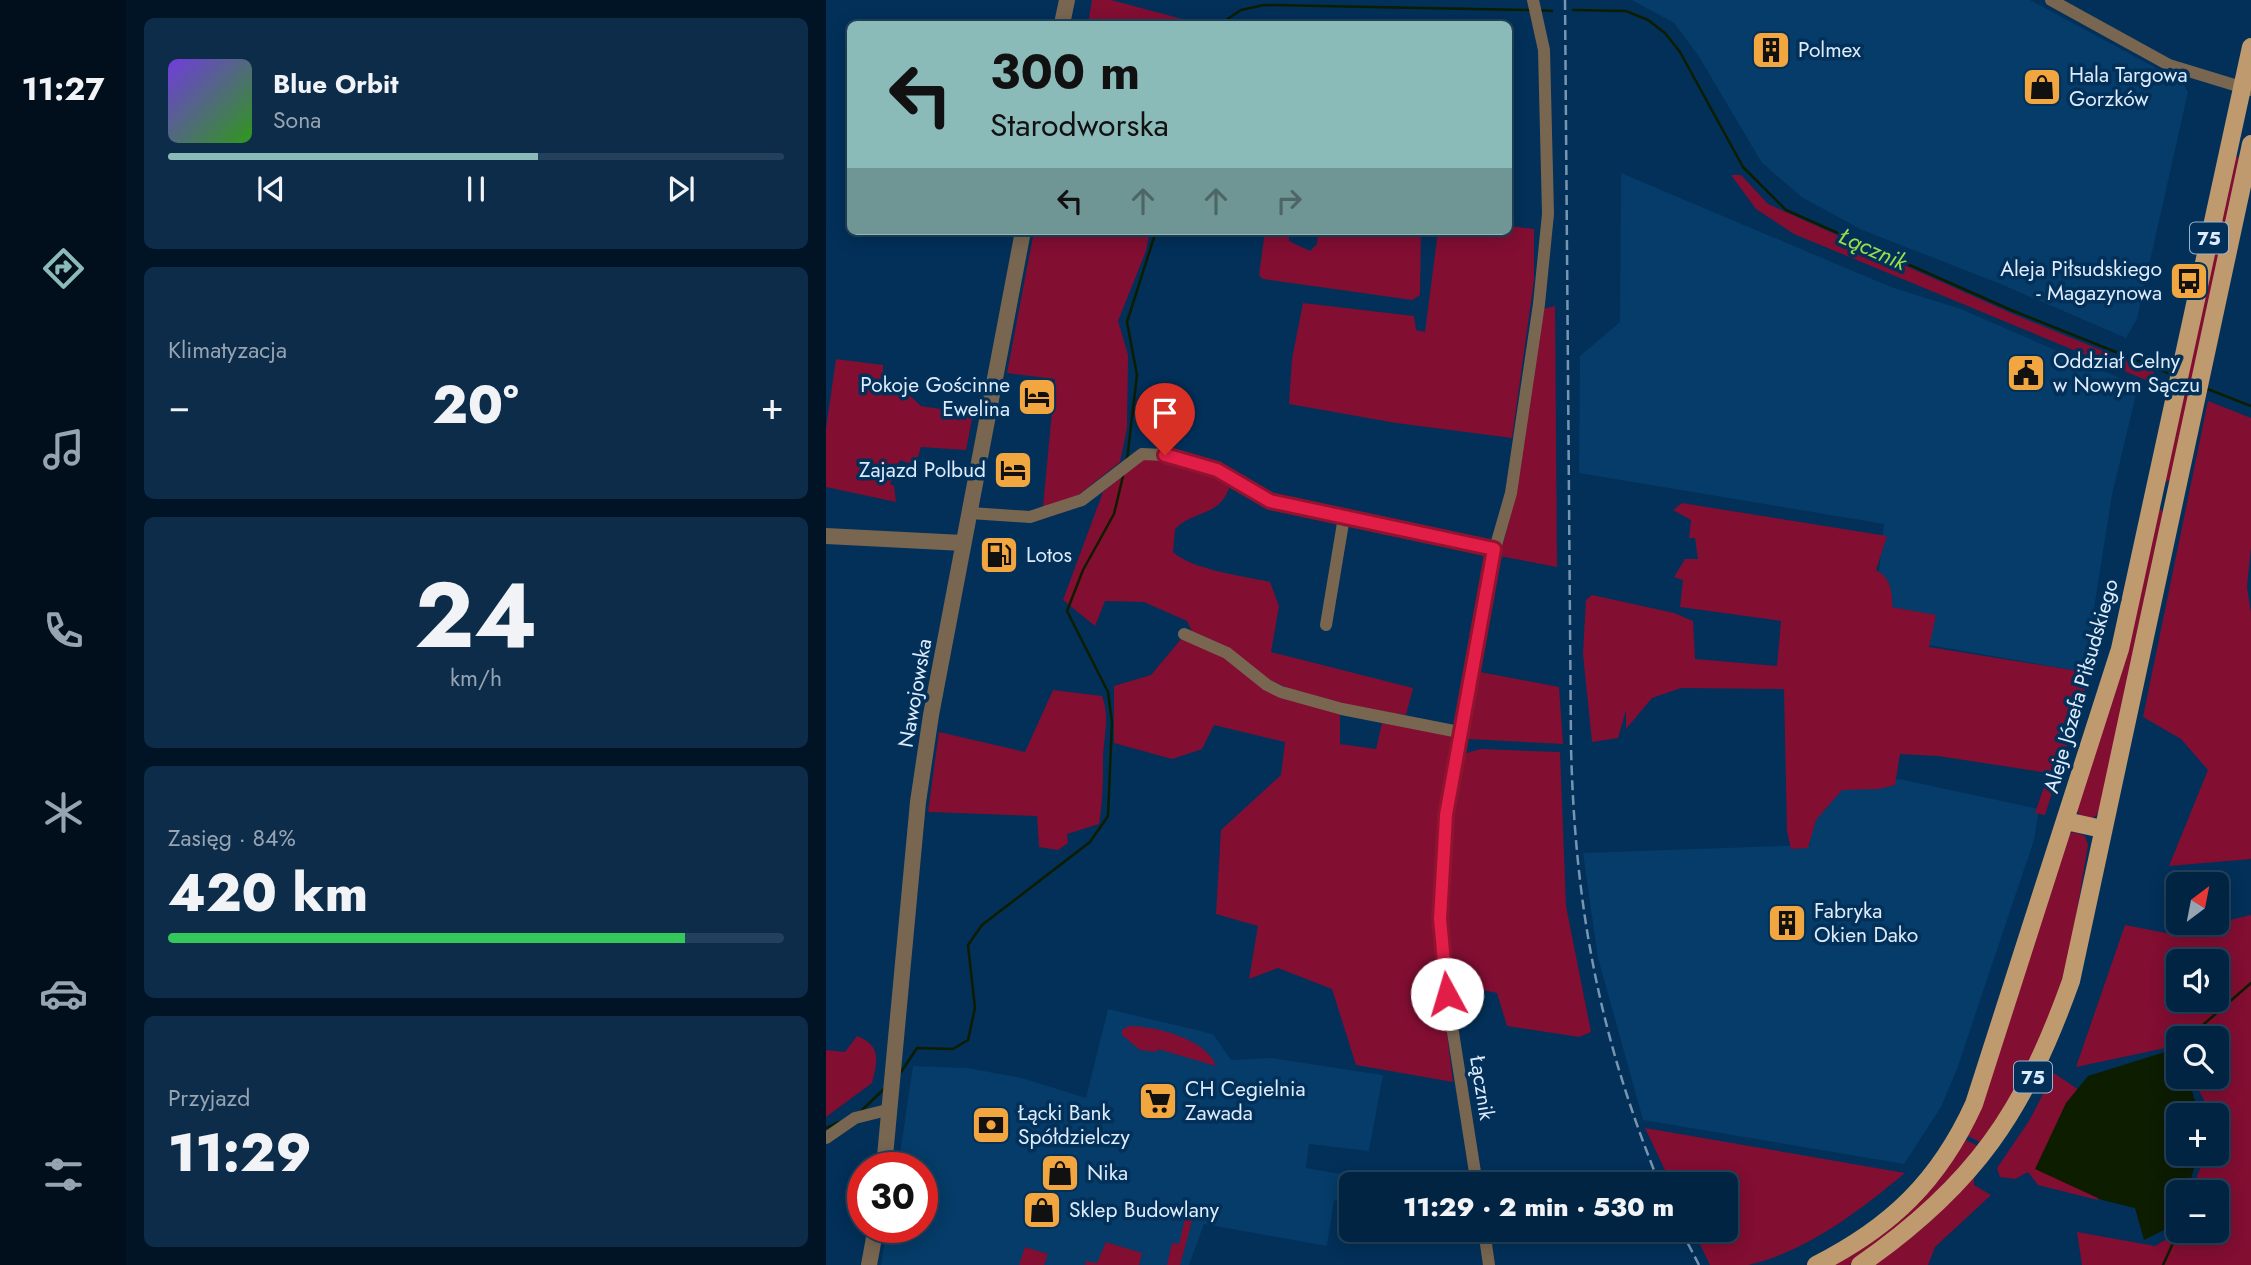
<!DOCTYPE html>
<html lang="pl">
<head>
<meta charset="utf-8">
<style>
  body { margin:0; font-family:Jost,sans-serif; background:#0c2c4a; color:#f1f3f6; height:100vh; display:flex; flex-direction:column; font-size:26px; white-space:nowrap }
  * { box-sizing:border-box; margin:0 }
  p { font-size:23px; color:#96a4b2 }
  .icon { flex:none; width:38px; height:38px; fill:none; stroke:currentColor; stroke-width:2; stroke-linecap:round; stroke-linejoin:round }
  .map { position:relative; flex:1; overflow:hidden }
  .side { display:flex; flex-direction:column; gap:18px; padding:18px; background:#011425; width:700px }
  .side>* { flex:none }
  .guide { position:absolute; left:21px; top:21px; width:665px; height:214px; border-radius:10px; box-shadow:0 4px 18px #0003,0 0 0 2px #23415c; background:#8bbbb9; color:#111; overflow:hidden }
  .needle { width:46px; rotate:32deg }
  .controls { position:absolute; left:1340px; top:872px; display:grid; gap:14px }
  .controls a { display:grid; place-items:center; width:63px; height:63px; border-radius:10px; background:#022443; box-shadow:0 4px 18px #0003,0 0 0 2px #23415c; font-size:35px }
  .speed { position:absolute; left:21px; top:1152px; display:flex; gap:14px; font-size:35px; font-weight:700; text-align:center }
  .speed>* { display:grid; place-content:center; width:91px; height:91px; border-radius:50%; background:#022443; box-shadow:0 4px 18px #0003,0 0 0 2px #23415c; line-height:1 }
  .speed .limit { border:10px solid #d22; background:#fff; color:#111 }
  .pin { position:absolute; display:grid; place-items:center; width:60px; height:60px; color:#fff; margin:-72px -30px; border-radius:50% 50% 50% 0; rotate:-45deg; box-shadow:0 0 7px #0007 }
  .pin .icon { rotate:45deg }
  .me { position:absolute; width:77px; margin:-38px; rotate:354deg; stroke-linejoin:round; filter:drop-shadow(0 0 5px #0008) }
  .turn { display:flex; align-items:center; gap:24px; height:147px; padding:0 28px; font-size:32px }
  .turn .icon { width:91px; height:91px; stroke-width:2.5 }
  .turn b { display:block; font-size:49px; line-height:60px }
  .lanes { display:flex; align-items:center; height:66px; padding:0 28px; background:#0003; justify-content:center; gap:35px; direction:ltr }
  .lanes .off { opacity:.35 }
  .big { font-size:52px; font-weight:800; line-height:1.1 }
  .side .tile { flex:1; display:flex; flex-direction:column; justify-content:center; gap:10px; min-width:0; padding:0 24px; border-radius:10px; background:#0c2c4a }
  .side .dial { align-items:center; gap:0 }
  .dial b { font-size:91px; line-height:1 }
  .song { display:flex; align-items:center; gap:21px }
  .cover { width:84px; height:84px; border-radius:10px; background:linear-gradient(135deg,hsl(260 70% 55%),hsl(110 70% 35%)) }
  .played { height:7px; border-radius:4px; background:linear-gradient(90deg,#8bbbb9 60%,#23415c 60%) }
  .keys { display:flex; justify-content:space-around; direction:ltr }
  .heat { display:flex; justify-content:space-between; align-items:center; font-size:38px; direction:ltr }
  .charge { height:10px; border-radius:5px; background:linear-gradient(90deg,#34c759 84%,#23415c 0) }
  .trip { position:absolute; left:513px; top:1172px; width:399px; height:70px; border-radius:10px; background:#022443; box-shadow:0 4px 18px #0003,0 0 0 2px #23415c; font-weight:800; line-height:70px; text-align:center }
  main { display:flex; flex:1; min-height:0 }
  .tab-bar { display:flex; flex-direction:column; width:126px; justify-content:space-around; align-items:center; background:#010e1b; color:#96a4b2 }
  .tab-bar .icon { width:49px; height:49px }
  .tab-bar .current { color:#8bbbb9 }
  .tab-bar b { font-size:32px; color:#f1f3f6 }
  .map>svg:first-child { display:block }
  .built { fill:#053c69 }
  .green { fill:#820e32; fill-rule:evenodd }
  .water { fill:#0d1d00 }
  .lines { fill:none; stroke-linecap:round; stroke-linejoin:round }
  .stream { stroke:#0d1d00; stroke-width:2.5 }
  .minor { stroke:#786651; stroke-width:12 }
  .tertiary { stroke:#786651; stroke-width:16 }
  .primary { stroke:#bf9a6f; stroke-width:18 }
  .rail { stroke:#7895b0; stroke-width:2.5; stroke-dasharray:10 5; stroke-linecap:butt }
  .route-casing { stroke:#92132f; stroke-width:18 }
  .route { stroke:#e11d48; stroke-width:12 }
  .labels { text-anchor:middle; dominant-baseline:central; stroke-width:7; stroke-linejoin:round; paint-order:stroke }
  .shield { fill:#023059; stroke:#9bb3ca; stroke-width:2 }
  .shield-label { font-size:19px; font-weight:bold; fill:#ddebfb }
  .poi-label { font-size:21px; fill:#ddebfb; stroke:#023059; text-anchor:start }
  .street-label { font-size:21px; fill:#ddebfb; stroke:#023059 }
  .water-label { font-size:23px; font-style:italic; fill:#9bde4a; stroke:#023059 }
</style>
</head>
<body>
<main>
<nav class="tab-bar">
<b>11:27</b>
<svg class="icon current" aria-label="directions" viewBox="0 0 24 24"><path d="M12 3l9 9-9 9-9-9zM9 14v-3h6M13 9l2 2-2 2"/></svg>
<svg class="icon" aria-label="music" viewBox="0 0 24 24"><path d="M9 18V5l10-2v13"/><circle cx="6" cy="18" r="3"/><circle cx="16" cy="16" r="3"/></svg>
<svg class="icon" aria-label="phone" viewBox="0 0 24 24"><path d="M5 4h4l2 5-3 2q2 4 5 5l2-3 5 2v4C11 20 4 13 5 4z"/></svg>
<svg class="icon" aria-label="climate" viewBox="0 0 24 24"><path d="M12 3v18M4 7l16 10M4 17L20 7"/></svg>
<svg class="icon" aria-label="car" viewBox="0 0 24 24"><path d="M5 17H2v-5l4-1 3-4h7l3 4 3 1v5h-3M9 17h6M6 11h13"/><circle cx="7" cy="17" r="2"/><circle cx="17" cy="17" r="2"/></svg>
<svg class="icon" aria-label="filters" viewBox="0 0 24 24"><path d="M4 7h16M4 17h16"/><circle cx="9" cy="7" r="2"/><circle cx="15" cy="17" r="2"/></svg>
</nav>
<section class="side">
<div class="tile">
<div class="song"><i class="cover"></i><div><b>Blue Orbit</b><p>Sona</p></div></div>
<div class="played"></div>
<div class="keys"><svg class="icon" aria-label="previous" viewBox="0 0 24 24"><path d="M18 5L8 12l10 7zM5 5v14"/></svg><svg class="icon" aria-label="pause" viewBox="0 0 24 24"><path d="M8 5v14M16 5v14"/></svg><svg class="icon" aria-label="next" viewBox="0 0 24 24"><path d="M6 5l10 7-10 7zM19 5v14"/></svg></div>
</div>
<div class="tile"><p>Klimatyzacja</p>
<div class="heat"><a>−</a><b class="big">20°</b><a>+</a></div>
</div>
<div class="tile dial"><b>24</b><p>km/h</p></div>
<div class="tile"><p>Zasięg · 84%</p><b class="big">420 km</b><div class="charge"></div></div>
<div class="tile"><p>Przyjazd</p><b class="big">11:29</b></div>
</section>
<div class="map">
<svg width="1425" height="1265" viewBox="0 0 1425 1265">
  <rect width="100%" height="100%" fill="#023059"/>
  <path class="built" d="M 806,0 L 1204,0 L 1356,82 L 1362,92 L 1311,319 L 1300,338 L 1172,283 L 1036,230 L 977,198 L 936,163 L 872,55 L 848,23 Z
    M 795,173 L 1065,287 L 1135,309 L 1312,386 L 1286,495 L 1258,672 L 1046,635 L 1058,524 L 753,473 L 754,356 L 794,322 Z
    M 983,768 L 1078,780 L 1213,809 L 1208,840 L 1131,1069 L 1115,1107 L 1078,1164 L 817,1120 L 772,958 L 757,853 L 984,845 Z
    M 282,1009 L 387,1034 L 405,1060 L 445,1058 L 557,1075 L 543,1151 L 483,1144 L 480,1168 L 537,1178 L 536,1185 L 525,1185 L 525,1202 L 508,1200 L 501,1246 L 378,1224 L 363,1265 L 55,1265 L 61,1227 L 96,1227 L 96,1167 L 72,1167 L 87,1066 L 141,1068 L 196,1078 L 260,1098 Z"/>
  <path class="green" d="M 266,0 L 285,0 L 375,24 L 262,24 Z
    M 1409,156 L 1414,158 L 1347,473 L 1344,480 L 1337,483 Z
    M 905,175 L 915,175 L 942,204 L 1187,314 L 1328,372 L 1327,383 L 968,234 L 930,209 Z
    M 683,226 L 708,229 L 708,280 L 686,438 L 570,423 L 463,404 L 466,359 L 477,303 L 588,316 L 590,330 L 599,332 L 612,231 L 682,231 Z
    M 208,231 L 324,231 L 320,251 L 292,321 L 302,355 L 301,428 L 294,462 L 251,496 L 217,507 L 229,379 L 181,373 Z
    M 439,231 L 463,231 L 463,241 L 484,251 L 491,244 L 492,231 L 595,231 L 594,295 L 586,300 L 437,279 L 433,275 Z
    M 729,306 L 731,567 L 673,556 C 699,476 703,392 717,309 Z
    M 10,359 L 57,365 L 57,388 L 81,393 L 95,406 L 147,414 L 140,450 L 95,447 L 91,460 L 82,463 L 74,460 L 64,484 L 68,486 L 70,502 L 0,487 L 0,429 Z
    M 1382,401 L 1425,418 L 1425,547 L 1421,587 L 1425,613 L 1425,859 L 1343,866 L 1382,770 L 1355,739 L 1317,717 Z
    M 318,458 C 346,458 383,467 404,486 C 393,518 369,509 349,529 L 347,552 C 367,570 417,576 444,582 L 453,606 L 445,652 L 587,688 L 580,715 L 533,709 L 453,687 L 366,631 L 361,621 L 318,602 L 279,601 L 269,626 L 237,600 L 277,492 Z
    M 856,503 L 1061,536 L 1050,570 C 1064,577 1067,592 1066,607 L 1110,615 L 1103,647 L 1258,672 L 1275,601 L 1283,596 L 1259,689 L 1219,815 L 1209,813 L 1223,773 L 1112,756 L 1074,754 L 1069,785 L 1053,789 L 1016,790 L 990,820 L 982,848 L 965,849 L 961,831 L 958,689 L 855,688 L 826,698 L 800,729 L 800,710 L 792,738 L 766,742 L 757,654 L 760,600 L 766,595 L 848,613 L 867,621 L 869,659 L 951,666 L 955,621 L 854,607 L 857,580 L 848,577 L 859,559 L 872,559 L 869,538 L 863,538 L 865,520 L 847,510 Z
    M 1331,506 L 1337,512 L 1273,812 L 1266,819 L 1255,817 L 1251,811 Z
    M 356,638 L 514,713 L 514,744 L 550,749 L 556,723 L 625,736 L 614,841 L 611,843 L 607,921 L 627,1082 L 530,1065 L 506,989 L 452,968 L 423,979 L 432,926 L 390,914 L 395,830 L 455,775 L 459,742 L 388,725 L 376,749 L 346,759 L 288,743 L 288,686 L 325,675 Z
    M 649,671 L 733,687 L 737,744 L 643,739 L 637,733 Z
    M 227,690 L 276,696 C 284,717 278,735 277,757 C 277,780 277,800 273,824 L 241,834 L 242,843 L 232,850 L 213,847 L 211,816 L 102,812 L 113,732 L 199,752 Z
    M 655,749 L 734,752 L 740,906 L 765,1032 L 753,1037 L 681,1026 L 671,993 L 624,983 L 620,904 L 631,768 L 637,754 Z
    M 1248,832 L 1259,836 L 1262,845 L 1243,959 L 1214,1049 L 1158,1144 L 1140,1135 L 1243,834 Z
    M 1425,915 L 1425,1265 L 1256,1265 L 1251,1232 L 1329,1246 L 1349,1234 L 1353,1225 L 1353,1230 L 1391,1230 L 1391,1192 L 1365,1192 L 1380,1153 L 1391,1153 L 1391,1115 L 1386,1115 L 1365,1076 L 1391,1076 L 1391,1038 L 1353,1038 L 1353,1053 L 1349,1046 L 1250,1067 L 1299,925 L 1345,934 ZM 1353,961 L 1391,961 L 1391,999 L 1353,999 Z
    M 303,1026 C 329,1026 381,1039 390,1066 L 332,1049 L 331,1052 L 314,1050 L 296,1035 L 296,1030 Z
    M 31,1036 C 55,1045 52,1060 46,1083 L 0,1117 L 0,1050 L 19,1052 Z
    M 1228,1073 L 1260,1095 L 1266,1174 L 1272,1200 L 1212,1185 L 1202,1172 L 1189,1179 L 1174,1177 L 1171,1168 L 1203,1121 Z
    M 819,1128 L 1079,1173 C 1033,1211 982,1251 922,1265 C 910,1265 896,1265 884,1265 L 867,1230 L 900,1230 L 900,1185 L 846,1185 Z
    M 1138,1139 L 1156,1148 C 1136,1172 1049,1257 1023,1265 C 1017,1265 1008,1265 1001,1265 Z
    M 1148,1178 L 1148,1185 L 1165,1195 L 1109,1247 L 1102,1265 L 1049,1265 Z
    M 359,1219 L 366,1221 L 354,1265 L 341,1265 L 346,1243 L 353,1244 Z
    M 280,1242 L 316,1253 L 313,1265 L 259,1265 L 260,1261 L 271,1263 Z
    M 199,1247 L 222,1254 L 218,1265 L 193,1265 Z"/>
  <path class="water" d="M 1342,1051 L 1353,1076 L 1356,1076 L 1377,1115 L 1353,1115 L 1353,1153 L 1370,1153 L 1358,1192 L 1353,1192 L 1353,1210 L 1348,1225 L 1318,1240 L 1309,1208 L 1276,1200 L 1209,1169 L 1240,1103 L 1262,1076 Z"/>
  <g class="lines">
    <path class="stream" d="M 712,10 L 726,11
      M 747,10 L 800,11 L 822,20 L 839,33 L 854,52 L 917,167 L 960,210 L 1185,310 L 1347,375
      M 394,24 L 415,10 L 438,5 L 705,10
      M 1379,388 L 1425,406
      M 301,460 L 311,375 L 301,322 L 330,231
      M 1362,1038 L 1425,983
      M 1353,1046 L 1350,1051 L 1353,1060
      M 75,1072 L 91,1048 L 127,1049 L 142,1040 L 149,1008 L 142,945 L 156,925 L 264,842 L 282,816 L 286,722 L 282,692 L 241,611 L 257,570 L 288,514 L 297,476
      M 1359,1076 L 1366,1095
      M 35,1111 L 58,1089
      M 0,1128 L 13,1122
      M 1360,1192 L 1371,1153
      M 1337,1265 L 1353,1230"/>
    <path class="minor" d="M 1225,0 L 1343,65 L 1425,90
      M 144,513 L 204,517 L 222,511 L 256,500 L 316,454 L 339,455 L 391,470 L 444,501 L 668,549
      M 500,625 L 518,517
      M 358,634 L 401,653 L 441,685 L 455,692 L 516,709 L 633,732
      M 0,1138 L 29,1118 L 65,1109
      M 651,1185 L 621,994 L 614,919 L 620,815 L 662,573 L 685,493 L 713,304 L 722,214 L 718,50 L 707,0
      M 658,1230 L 663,1265"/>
    <path class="tertiary" d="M 236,24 L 241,0
      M 0,536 L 137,543
      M 58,1167 L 92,802 L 105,715 L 197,231
      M 43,1265 L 50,1227"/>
    <path class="primary" d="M 1240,821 L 1276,829
      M 990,1265 C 1065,1227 1113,1181 1148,1104 L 1294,649 L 1425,47
      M 1034,1265 C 1149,1185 1198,1112 1245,981 L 1425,144"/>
    <path class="rail" d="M 739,0 L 745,747 C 749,907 773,1036 834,1185
      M 855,1230 L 873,1265"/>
  </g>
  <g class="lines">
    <g class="route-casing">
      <path id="route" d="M 339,455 L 391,470 L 444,501 L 668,549 L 620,815 L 614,919 L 621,994"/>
    </g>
    <use href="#route" class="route"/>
  </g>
  <defs>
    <g id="building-square" transform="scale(2.0125)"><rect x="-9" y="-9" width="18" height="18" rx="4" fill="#f1a63f" stroke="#023059"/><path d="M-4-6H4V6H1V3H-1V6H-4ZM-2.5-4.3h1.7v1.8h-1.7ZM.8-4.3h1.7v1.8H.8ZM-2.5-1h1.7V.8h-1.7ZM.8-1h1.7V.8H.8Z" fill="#111"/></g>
    <g id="shop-square" transform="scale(2.0125)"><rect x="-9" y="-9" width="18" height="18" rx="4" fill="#f1a63f" stroke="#023059"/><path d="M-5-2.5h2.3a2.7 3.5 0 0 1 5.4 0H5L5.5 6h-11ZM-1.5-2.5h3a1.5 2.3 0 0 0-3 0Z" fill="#111"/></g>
    <g id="bus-square" transform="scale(2.0125)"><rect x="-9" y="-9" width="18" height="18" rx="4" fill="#f1a63f" stroke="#023059"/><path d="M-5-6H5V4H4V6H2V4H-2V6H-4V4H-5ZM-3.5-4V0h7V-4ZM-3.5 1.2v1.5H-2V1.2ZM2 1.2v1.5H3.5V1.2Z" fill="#111"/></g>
    <g id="civic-square" transform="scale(2.0125)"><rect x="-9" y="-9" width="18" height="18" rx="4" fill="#f1a63f" stroke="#023059"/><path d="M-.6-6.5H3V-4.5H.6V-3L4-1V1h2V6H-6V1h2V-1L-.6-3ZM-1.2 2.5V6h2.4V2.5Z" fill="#111"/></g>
    <g id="hotel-square" transform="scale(2.0125)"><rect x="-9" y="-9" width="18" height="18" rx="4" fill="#f1a63f" stroke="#023059"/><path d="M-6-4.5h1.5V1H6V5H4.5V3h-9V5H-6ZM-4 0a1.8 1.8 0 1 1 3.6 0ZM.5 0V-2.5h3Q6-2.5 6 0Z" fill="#111"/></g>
    <g id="fuel-square" transform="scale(2.0125)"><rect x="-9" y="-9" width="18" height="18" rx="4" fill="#f1a63f" stroke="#023059"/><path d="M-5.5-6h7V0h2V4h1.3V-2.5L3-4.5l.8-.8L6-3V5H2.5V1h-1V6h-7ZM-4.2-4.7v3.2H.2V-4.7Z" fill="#111"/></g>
    <g id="supermarket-square" transform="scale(2.0125)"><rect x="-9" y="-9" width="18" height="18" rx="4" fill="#f1a63f" stroke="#023059"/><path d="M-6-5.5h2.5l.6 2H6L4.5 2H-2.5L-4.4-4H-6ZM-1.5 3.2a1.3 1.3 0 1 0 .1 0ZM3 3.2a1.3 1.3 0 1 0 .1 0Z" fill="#111"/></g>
    <g id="bank-square" transform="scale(2.0125)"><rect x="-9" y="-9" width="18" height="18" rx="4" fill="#f1a63f" stroke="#023059"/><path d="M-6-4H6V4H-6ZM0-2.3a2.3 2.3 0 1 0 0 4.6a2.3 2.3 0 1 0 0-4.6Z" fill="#111"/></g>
  </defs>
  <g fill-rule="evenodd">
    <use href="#building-square" x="945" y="50"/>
    <use href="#shop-square" x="1216" y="87"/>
    <use href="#bus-square" x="1363" y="281"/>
    <use href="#civic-square" x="1200" y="373"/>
    <use href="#hotel-square" x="211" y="397"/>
    <use href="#hotel-square" x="187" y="470"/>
    <use href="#fuel-square" x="173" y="555"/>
    <use href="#building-square" x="961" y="923"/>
    <use href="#supermarket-square" x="332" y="1101"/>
    <use href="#bank-square" x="165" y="1125"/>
    <use href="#shop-square" x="234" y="1173"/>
    <use href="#shop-square" x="216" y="1210"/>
  </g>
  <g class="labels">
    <g class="shield">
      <rect x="1364" y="222.5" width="38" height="31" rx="5"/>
      <rect x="1188" y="1061.5" width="38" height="31" rx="5"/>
    </g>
    <g class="shield-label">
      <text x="1383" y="238">75</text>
      <text x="1207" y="1077">75</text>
    </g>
    <g class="poi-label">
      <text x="972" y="50">Polmex</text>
      <text x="1243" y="75">Hala Targowa<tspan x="1243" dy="24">Gorzków</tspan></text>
      <text x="1336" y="269" text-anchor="end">Aleja Piłsudskiego<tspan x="1336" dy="24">- Magazynowa</tspan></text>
      <text x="1227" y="361">Oddział Celny<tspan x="1227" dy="24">w Nowym Sączu</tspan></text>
      <text x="184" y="385" text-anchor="end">Pokoje Gościnne<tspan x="184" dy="24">Ewelina</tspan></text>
      <text x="160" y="470" text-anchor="end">Zajazd Polbud</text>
      <text x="200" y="555">Lotos</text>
      <text x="988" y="911">Fabryka<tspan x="988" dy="24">Okien Dako</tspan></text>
      <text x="359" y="1089">CH Cegielnia<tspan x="359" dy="24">Zawada</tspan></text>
      <text x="192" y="1113">Łącki Bank<tspan x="192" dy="24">Spółdzielczy</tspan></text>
      <text x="261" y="1173">Nika</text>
      <text x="243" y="1210">Sklep Budowlany</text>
    </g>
    <g class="street-label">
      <text transform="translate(1255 686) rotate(-74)">Aleje Józefa Piłsudskiego</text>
      <text transform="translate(89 693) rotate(-80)">Nawojowska</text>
      <text transform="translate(656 1088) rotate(81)">Łącznik</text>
    </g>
    <g class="water-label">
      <text transform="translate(1047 249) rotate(24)">Łącznik</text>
    </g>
  </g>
</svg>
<div class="controls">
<a><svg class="needle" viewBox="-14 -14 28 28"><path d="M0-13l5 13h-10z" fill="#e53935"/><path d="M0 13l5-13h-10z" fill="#96a4b2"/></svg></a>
<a><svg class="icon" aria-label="sound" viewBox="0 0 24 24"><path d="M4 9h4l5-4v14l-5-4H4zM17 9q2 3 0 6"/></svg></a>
<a><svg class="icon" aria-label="search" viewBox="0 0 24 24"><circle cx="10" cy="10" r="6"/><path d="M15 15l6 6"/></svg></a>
<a>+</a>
<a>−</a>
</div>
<div class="speed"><div class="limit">30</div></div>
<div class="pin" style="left:339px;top:455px;background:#d93025"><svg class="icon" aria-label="arrive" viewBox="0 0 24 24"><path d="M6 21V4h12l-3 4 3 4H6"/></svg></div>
<svg class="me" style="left:621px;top:994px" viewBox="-20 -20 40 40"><circle r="19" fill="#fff"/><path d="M0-13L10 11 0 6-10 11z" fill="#e11d48"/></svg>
<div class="trip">11:29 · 2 min · 530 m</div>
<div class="guide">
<div class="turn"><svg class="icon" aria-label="left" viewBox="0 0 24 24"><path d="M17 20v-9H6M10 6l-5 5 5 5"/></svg><div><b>300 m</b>Starodworska</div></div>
<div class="lanes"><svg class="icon" aria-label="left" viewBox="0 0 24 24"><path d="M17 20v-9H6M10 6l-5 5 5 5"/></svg><svg class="icon off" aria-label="ahead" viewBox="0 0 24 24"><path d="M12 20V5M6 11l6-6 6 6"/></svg><svg class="icon off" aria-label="ahead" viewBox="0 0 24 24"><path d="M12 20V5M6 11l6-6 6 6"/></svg><svg class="icon off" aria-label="right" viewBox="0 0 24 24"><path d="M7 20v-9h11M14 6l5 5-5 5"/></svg></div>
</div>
</div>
</main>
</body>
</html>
